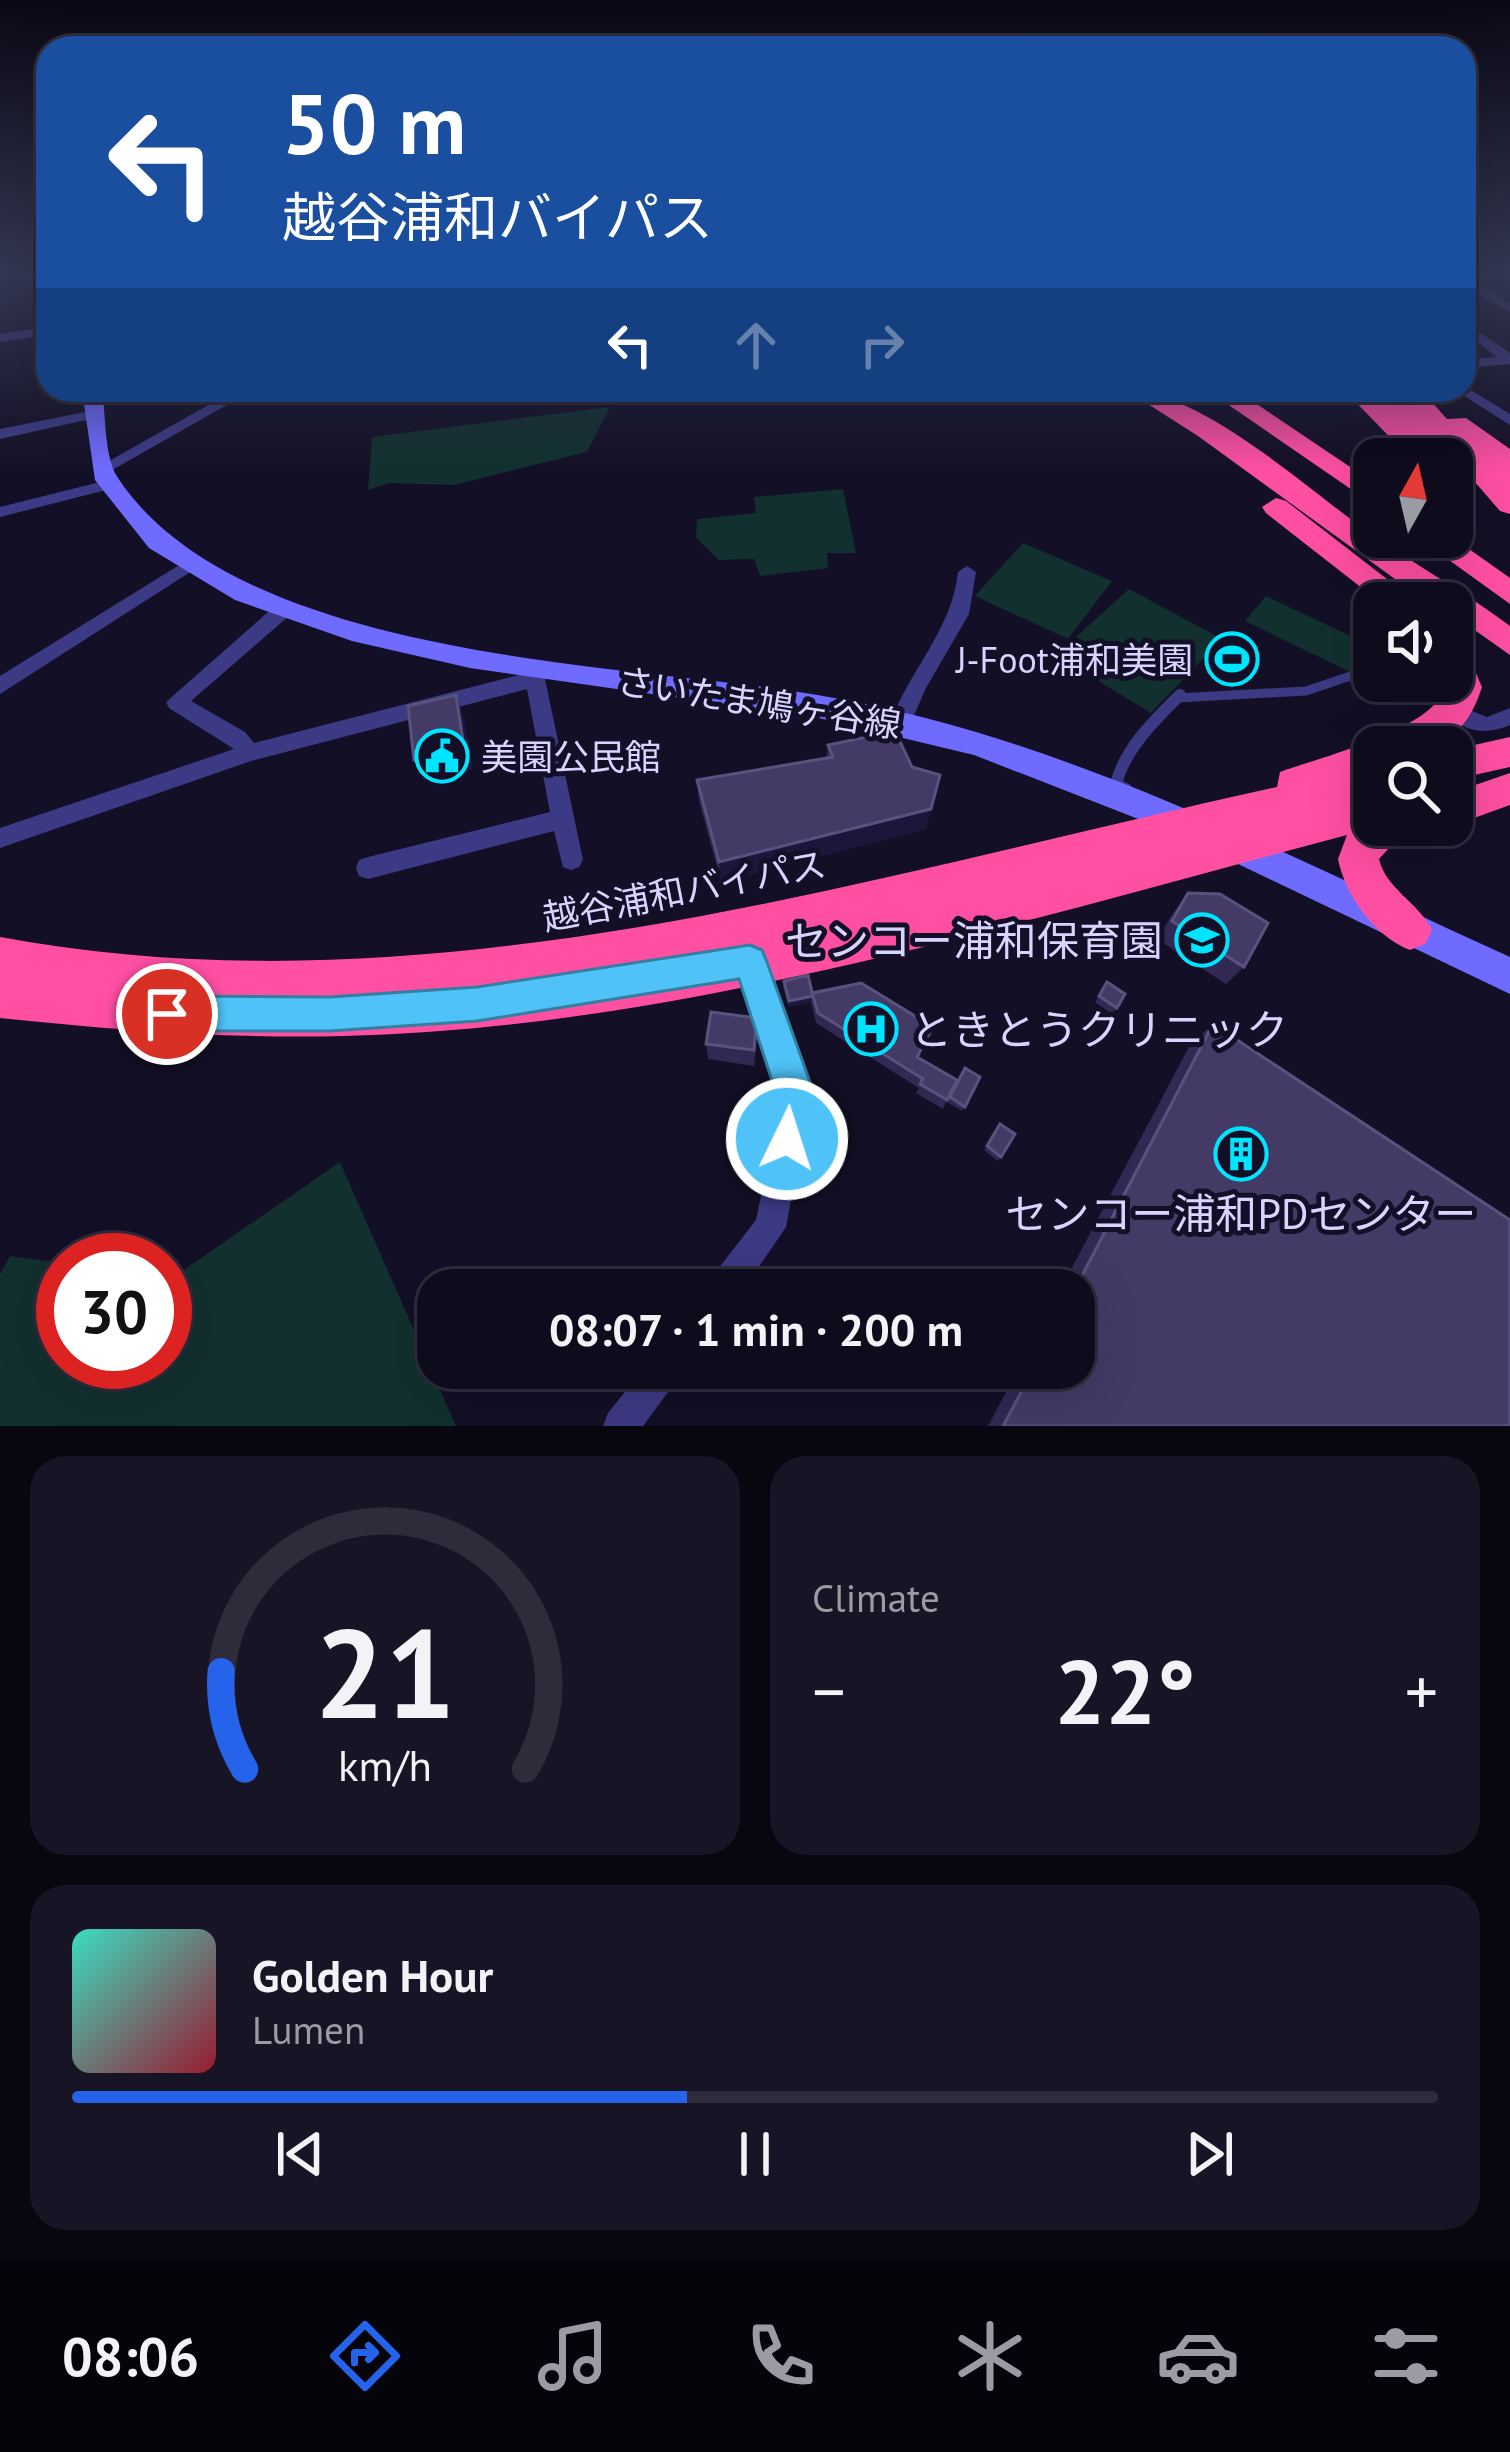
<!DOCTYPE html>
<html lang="en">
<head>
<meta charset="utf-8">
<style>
  body { margin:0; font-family:"PT Sans","Noto Sans JP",sans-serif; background:#171425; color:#f1f3f6; height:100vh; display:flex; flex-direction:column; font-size:45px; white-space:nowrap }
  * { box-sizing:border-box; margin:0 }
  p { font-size:39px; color:#9b9ba3 }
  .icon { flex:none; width:66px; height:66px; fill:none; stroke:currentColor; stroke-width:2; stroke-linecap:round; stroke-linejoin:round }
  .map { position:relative; height:1426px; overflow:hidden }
  .side { display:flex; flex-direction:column; gap:30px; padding:30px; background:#08060f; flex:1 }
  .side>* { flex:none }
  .hud { position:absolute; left:36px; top:36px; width:1440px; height:366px; border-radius:36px; box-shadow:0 12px 48px #0002,0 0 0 3px #2e2b3b; background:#1a4fa0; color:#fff; overflow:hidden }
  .needle { width:78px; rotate:8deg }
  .buttons { position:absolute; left:1353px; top:438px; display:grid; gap:24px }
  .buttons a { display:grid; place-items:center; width:120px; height:120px; border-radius:24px; background:#0e0b1c; box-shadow:0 12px 48px #0002,0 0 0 3px #2e2b3b; font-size:60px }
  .speed { position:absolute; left:36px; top:1233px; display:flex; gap:24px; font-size:60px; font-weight:700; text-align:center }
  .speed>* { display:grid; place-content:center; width:156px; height:156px; border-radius:50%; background:#0e0b1c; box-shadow:0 12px 48px #0002,0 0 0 3px #2e2b3b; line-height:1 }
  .speed .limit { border:18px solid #d22; background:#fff; color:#111 }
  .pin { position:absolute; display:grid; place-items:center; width:102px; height:102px; color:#fff; margin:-51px; border:6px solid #fff; border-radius:50%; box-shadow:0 3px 12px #0007 }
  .me { position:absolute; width:132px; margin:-66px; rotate:4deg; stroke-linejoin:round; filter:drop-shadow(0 0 9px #0008) }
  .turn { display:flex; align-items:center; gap:42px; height:252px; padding:0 48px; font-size:54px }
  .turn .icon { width:156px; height:156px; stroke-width:2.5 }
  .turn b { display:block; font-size:84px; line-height:102px }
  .lanes { display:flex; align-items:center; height:114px; padding:0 48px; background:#0003; justify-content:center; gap:60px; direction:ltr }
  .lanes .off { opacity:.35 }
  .big { font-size:90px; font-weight:700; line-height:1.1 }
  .side .card { flex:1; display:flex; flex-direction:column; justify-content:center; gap:18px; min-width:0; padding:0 42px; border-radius:36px; background:#171425 }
  .side .dial { align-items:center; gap:0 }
  .dial svg { height:312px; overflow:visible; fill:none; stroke:#2e2b3b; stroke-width:7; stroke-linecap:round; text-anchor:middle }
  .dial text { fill:#f1f3f6; stroke:none }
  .song { display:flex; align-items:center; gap:36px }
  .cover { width:144px; height:144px; border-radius:18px; background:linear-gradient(135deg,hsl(170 70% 55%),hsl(350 70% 35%)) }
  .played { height:12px; border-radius:6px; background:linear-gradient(90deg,#2563eb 45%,#2e2b3b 45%) }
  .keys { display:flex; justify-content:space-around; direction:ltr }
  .heat { display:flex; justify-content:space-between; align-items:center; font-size:66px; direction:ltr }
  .side .tiles { flex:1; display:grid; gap:30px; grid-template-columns:1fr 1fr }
  .card:last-child { grid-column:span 2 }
  .trip { position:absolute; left:417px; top:1269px; width:678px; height:120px; border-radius:36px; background:#0e0b1c; box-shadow:0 12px 48px #0002,0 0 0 3px #2e2b3b; font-weight:700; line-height:120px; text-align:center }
  .tabs { display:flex; height:192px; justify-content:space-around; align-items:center; background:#06040b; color:#9b9ba3 }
  .tabs .icon { width:84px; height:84px }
  .tabs .on { color:#2563eb }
  .tabs b { font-size:54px; color:#f1f3f6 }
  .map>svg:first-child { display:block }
  .green { fill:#12302f }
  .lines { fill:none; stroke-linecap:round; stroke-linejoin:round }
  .lane-far1 { stroke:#3d3a85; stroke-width:9 }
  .lane { stroke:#3d3a85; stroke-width:12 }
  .street { fill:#3d3a85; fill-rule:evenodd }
  .secondary { fill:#6f6bff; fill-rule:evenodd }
  .highway { fill:#ff4fa3; fill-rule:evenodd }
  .highway-bridge-far1 { stroke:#ff4fa3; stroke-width:24 }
  .highway-bridge { stroke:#ff4fa3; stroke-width:32 }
  .wall { fill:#312854 }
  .shaded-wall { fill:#1d163a }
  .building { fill:#433a66; stroke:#5a527e; stroke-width:3 }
  .route { fill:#4fc3f7; stroke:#337fa1; stroke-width:3 }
  .labels { text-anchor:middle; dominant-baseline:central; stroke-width:10; stroke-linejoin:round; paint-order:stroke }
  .poi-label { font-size:36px; fill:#d9d4ff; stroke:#130f26; text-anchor:end }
  .street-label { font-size:36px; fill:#d9d4ff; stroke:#130f26 }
  .near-poi-label { font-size:42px; fill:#d9d4ff; stroke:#130f26; text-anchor:end }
</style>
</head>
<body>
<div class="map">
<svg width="1510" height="1426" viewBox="0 0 1510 1426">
  <rect width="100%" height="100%" fill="#130f26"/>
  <path class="green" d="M 610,407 L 587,452 L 454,485 L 389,483 L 368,490 L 372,437 Z
    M 843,489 L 856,553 L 827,553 L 828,568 L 760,576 L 754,559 L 719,560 L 696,538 L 697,519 L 756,513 L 754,497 Z
    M 1023,543 L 1112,581 L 1068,639 L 975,596 Z
    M 1129,589 L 1222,639 L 1151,713 L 1056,655 Z
    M 1266,596 L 1370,645 L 1350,672 L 1245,621 Z
    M 340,1162 L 456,1426 L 0,1426 L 0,1274 L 10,1256 L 63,1263 L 63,1362 L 165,1362 L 165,1275 L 175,1276 Z"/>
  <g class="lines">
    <path class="lane-far1" d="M 1436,681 L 1438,698
      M 1177,698 L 1306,691 L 1374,668"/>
    <path class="lane" d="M 1435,695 L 1448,707
      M 1126,789 L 1116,784 C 1125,748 1155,720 1180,695"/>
    <path class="street" d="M 1464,277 L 1510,303 L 1510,312 L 1464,286 Z
      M 1464,322 L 1510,353 L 1510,364 L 1464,368 L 1464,360 L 1497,357 L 1464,332 Z
      M 48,327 L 48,335 L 0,342 L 0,334 Z
      M 1464,386 L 1510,414 L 1510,425 L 1455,390 L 1464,390 Z
      M 235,390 L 253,390 L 107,473 L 95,473 L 93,470 Z
      M 90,411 L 97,415 L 95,418 L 0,439 L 0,429 Z
      M 108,480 L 114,482 L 114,488 L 0,517 L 0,507 Z
      M 189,559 L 198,565 L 195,569 L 0,694 L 0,676 Z
      M 967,566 L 976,572 L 969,614 L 926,688 L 908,729 L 894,729 L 890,723 C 910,669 952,630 958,572 Z
      M 283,603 L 292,610 L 290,615 L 191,701 L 245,732 L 254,743 L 527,673 L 533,662 L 547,662 L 550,667 L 545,679 L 583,860 L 579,867 L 571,870 L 563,867 L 554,831 L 368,879 L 359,876 L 356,868 L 359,860 L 368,857 L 550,812 L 527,689 L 251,761 L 0,848 L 0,828 L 234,749 L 169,708 L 166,702 L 276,605 Z
      M 1455,704 L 1487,717 L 1510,708 L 1510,725 C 1485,736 1463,732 1445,712 L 1448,706 Z
      M 750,950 L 759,953 L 763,962 L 810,1095 L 786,1227 L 743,1290 L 707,1290 L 711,1278 L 756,1220 L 782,1095 L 737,962 L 741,953 Z
      M 644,1368 L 682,1368 L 677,1380 L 643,1426 L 603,1426 L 608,1413 Z"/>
    <path class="secondary" d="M 82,390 L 102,390 C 106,415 104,458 118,478 C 230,648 578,663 764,687 C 835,696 907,711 976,732 C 1162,788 1334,877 1510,957 L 1510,994 L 1169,831 L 974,755 L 819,718 L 470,668 L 352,641 L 235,600 L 149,548 L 95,480 Z"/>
    <path class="highway" d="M 1126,390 C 1202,390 1311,493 1374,536 C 1419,567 1465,592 1510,626 L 1510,655 L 1452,614 L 1452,603 L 1428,603 L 1198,436 Z
      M 1207,390 L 1236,390 L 1374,483 L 1374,505 Z
      M 1344,390 L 1370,390 L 1440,459 L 1411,459 Z
      M 1395,390 L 1421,390 L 1447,419 L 1466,418 L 1510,449 L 1510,469 L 1473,448 L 1510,488 L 1510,514 L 1500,511 Z
      M 1276,498 L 1286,501 L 1418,603 L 1381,603 L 1266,513 L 1262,507 Z
      M 1417,537 L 1452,537 L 1510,578 L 1510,604 Z
      M 1452,643 L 1464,646 L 1482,687 C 1462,749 1430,747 1374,747 L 1374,825 L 1420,825 L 1414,837 L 1390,847 L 1379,859 C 1386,889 1419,903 1432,930 L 1425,944 L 1410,950 C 1375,937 1345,895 1338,859 L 1347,835 C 1023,920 680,1028 344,1036 C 228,1039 115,1030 0,1018 L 0,937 C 429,1017 862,878 1277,787 L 1280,772 C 1317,758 1450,725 1444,681 L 1452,681 Z
      M 1510,737 L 1510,767 L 1452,780 L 1452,750 Z
      M 1510,773 L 1510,805 L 1452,826 L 1448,825 L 1452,825 L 1452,793 Z"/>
    <path class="highway-bridge-far1" d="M 1377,390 L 1456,456"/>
    <path class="highway-bridge" d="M 1451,453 L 1510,481"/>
  </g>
  <path class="wall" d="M 828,745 L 926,829 L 721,882 L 699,801 L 697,780 L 826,758 Z
    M 1188,893 L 1244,967 L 1226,984 L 1157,939 L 1173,913 Z
    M 784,981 L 814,993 L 933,1027 L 918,1057 L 957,1080 L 943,1109 L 916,1093 L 919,1088 L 816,1023 L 811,1002 L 789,1007 L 783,987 Z
    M 1103,988 L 1117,1008 L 1112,1014 L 1095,1002 Z
    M 1213,1024 L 1510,1426 L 988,1426 L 1019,1368 L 1074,1368 L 1074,1290 L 1060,1290 L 1190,1045 Z
    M 757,1034 L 754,1066 L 708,1059 L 706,1044 Z
    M 965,1068 L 980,1077 L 962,1111 L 947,1102 Z
    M 1000,1124 L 1001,1157 L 998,1161 L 984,1150 Z"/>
  <path class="shaded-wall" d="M 456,695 L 464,717 L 473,769 L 424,781 L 414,760 Z
    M 931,809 L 926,829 L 721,882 L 719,862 Z
    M 812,996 L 811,1002 L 789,1007 L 789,1001 Z"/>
  <path class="building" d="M 456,695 L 464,747 L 414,760 L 408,706 Z
    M 895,731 L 912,767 L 940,775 L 931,809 L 719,862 L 697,780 L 833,757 L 828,745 Z
    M 1188,893 L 1220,894 L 1268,923 L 1244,967 L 1172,921 Z
    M 808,975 L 813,996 L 789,1001 L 784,981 Z
    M 1107,982 L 1125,994 L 1117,1008 L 1099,996 Z
    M 861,983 L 933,1027 L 917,1057 L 957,1080 L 947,1100 L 920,1084 L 923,1079 L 818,1013 L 812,993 Z
    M 711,1012 L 757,1018 L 754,1050 L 706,1044 Z
    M 1213,1024 L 1510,1220 L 1510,1426 L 1003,1426 L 1034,1368 L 1074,1368 L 1074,1291 Z
    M 965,1068 L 980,1077 L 965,1107 L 950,1097 Z
    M 1000,1124 L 1015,1134 L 1001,1157 L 987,1146 Z"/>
  <linearGradient id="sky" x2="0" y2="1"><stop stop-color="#0a0815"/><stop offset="0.58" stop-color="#333752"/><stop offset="1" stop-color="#333752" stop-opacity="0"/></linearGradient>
  <rect width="1510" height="471" fill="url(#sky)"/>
  <path class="route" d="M 750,945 L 762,950 L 767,962 L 815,1096 L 801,1153 L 787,1159 L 774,1153 L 768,1139 L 777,1096 L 739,979 L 477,1021 L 330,1031 L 167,1031 L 155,1026 L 149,1014 L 155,1001 L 167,996 L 330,997 L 477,987 Z"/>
  <defs>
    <g id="stadium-ring" transform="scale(2.7)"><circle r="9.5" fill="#130f26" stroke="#00e5ff" stroke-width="1.5"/><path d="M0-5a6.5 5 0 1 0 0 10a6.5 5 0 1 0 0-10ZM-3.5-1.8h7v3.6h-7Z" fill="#00e5ff"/></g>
    <g id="civic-ring" transform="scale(2.7)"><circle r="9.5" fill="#130f26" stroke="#00e5ff" stroke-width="1.5"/><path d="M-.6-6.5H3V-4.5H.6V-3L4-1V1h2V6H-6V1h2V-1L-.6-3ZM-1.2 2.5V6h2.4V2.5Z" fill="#00e5ff"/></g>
    <g id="school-ring" transform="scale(2.7)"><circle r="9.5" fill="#130f26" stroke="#00e5ff" stroke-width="1.5"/><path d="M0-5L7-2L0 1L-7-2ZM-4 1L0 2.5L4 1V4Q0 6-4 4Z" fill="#00e5ff"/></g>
    <g id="hospital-ring" transform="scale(2.7)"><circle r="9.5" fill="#130f26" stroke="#00e5ff" stroke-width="1.5"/><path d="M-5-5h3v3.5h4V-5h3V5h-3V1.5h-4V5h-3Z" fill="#00e5ff"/></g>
    <g id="building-ring" transform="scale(2.7)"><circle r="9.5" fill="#130f26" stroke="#00e5ff" stroke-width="1.5"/><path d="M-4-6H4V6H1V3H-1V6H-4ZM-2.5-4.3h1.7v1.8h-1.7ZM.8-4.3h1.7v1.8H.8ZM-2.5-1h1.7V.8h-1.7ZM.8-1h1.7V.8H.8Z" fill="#00e5ff"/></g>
  </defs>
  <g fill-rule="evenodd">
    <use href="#stadium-ring" x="1232" y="659"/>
    <use href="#civic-ring" x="442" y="756"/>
    <use href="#school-ring" x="1202" y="940"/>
    <use href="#hospital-ring" x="871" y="1029"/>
    <use href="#building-ring" x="1241" y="1154"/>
  </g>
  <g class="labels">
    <g class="poi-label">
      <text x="1193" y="659">J-Foot浦和美園</text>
      <text x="481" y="756" text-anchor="start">美園公民館</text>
    </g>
    <g class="street-label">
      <text transform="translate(759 702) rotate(9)">さいたま鳩ヶ谷線</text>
      <text transform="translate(684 890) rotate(-11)">越谷浦和バイパス</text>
    </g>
    <g class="near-poi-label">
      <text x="1163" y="940">センコー浦和保育園</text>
      <text x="910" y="1029" text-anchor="start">ときとうクリニック</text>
      <text x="1241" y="1213" text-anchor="middle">センコー浦和PDセンター</text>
    </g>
  </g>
</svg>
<div class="buttons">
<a><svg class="needle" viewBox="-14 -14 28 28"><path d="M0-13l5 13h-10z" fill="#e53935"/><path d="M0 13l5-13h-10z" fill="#9b9ba3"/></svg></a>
<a><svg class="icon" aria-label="sound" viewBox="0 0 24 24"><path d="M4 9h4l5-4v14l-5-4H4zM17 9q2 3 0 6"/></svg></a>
<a><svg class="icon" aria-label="search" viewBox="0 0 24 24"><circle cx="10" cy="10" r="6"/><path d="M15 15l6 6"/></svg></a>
</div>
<div class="speed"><div class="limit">30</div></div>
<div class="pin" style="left:167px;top:1014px;background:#d93025"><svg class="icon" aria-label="arrive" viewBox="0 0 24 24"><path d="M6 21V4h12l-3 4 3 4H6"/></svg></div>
<svg class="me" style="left:787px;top:1139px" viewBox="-20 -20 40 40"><circle r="17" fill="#4fc3f7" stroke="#fff" stroke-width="3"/><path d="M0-11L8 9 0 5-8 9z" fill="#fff"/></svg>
<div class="trip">08:07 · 1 min · 200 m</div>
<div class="hud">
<div class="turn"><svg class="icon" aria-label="left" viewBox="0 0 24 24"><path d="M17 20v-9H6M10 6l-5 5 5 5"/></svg><div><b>50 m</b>越谷浦和バイパス</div></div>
<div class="lanes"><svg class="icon" aria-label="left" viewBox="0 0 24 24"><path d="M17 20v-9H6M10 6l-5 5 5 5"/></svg><svg class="icon off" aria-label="ahead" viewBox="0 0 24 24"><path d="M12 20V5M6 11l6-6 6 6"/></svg><svg class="icon off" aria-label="right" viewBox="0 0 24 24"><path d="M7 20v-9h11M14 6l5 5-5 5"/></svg></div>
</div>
</div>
<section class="side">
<div class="tiles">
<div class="card dial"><svg viewBox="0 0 100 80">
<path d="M14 69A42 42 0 1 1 86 69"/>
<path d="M14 69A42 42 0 0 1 8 44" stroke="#2563eb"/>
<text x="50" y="56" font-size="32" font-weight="700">21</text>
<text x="50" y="72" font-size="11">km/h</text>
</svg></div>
<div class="card"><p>Climate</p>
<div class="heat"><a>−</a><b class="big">22°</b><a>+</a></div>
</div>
<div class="card">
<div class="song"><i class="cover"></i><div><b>Golden Hour</b><p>Lumen</p></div></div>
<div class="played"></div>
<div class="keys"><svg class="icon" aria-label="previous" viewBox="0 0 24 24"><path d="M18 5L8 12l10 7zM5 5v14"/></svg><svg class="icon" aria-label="pause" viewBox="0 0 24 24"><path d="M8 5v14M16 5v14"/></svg><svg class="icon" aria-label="next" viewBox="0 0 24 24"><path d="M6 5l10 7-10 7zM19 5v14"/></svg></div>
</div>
</div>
</section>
<nav class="tabs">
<b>08:06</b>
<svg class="icon on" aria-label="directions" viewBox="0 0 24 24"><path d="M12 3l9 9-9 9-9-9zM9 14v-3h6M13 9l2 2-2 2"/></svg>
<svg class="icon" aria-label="music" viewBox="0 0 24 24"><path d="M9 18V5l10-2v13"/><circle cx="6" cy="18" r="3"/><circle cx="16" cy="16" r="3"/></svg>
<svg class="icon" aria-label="phone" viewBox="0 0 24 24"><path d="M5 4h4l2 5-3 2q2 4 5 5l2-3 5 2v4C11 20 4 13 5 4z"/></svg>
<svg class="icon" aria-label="climate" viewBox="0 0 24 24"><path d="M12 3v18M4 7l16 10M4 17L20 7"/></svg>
<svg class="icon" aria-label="car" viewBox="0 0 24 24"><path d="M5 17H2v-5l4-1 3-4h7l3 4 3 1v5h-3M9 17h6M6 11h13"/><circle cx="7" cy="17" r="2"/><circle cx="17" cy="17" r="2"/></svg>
<svg class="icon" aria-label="filters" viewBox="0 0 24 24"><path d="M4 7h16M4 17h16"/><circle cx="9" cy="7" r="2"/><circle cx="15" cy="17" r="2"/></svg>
</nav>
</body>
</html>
